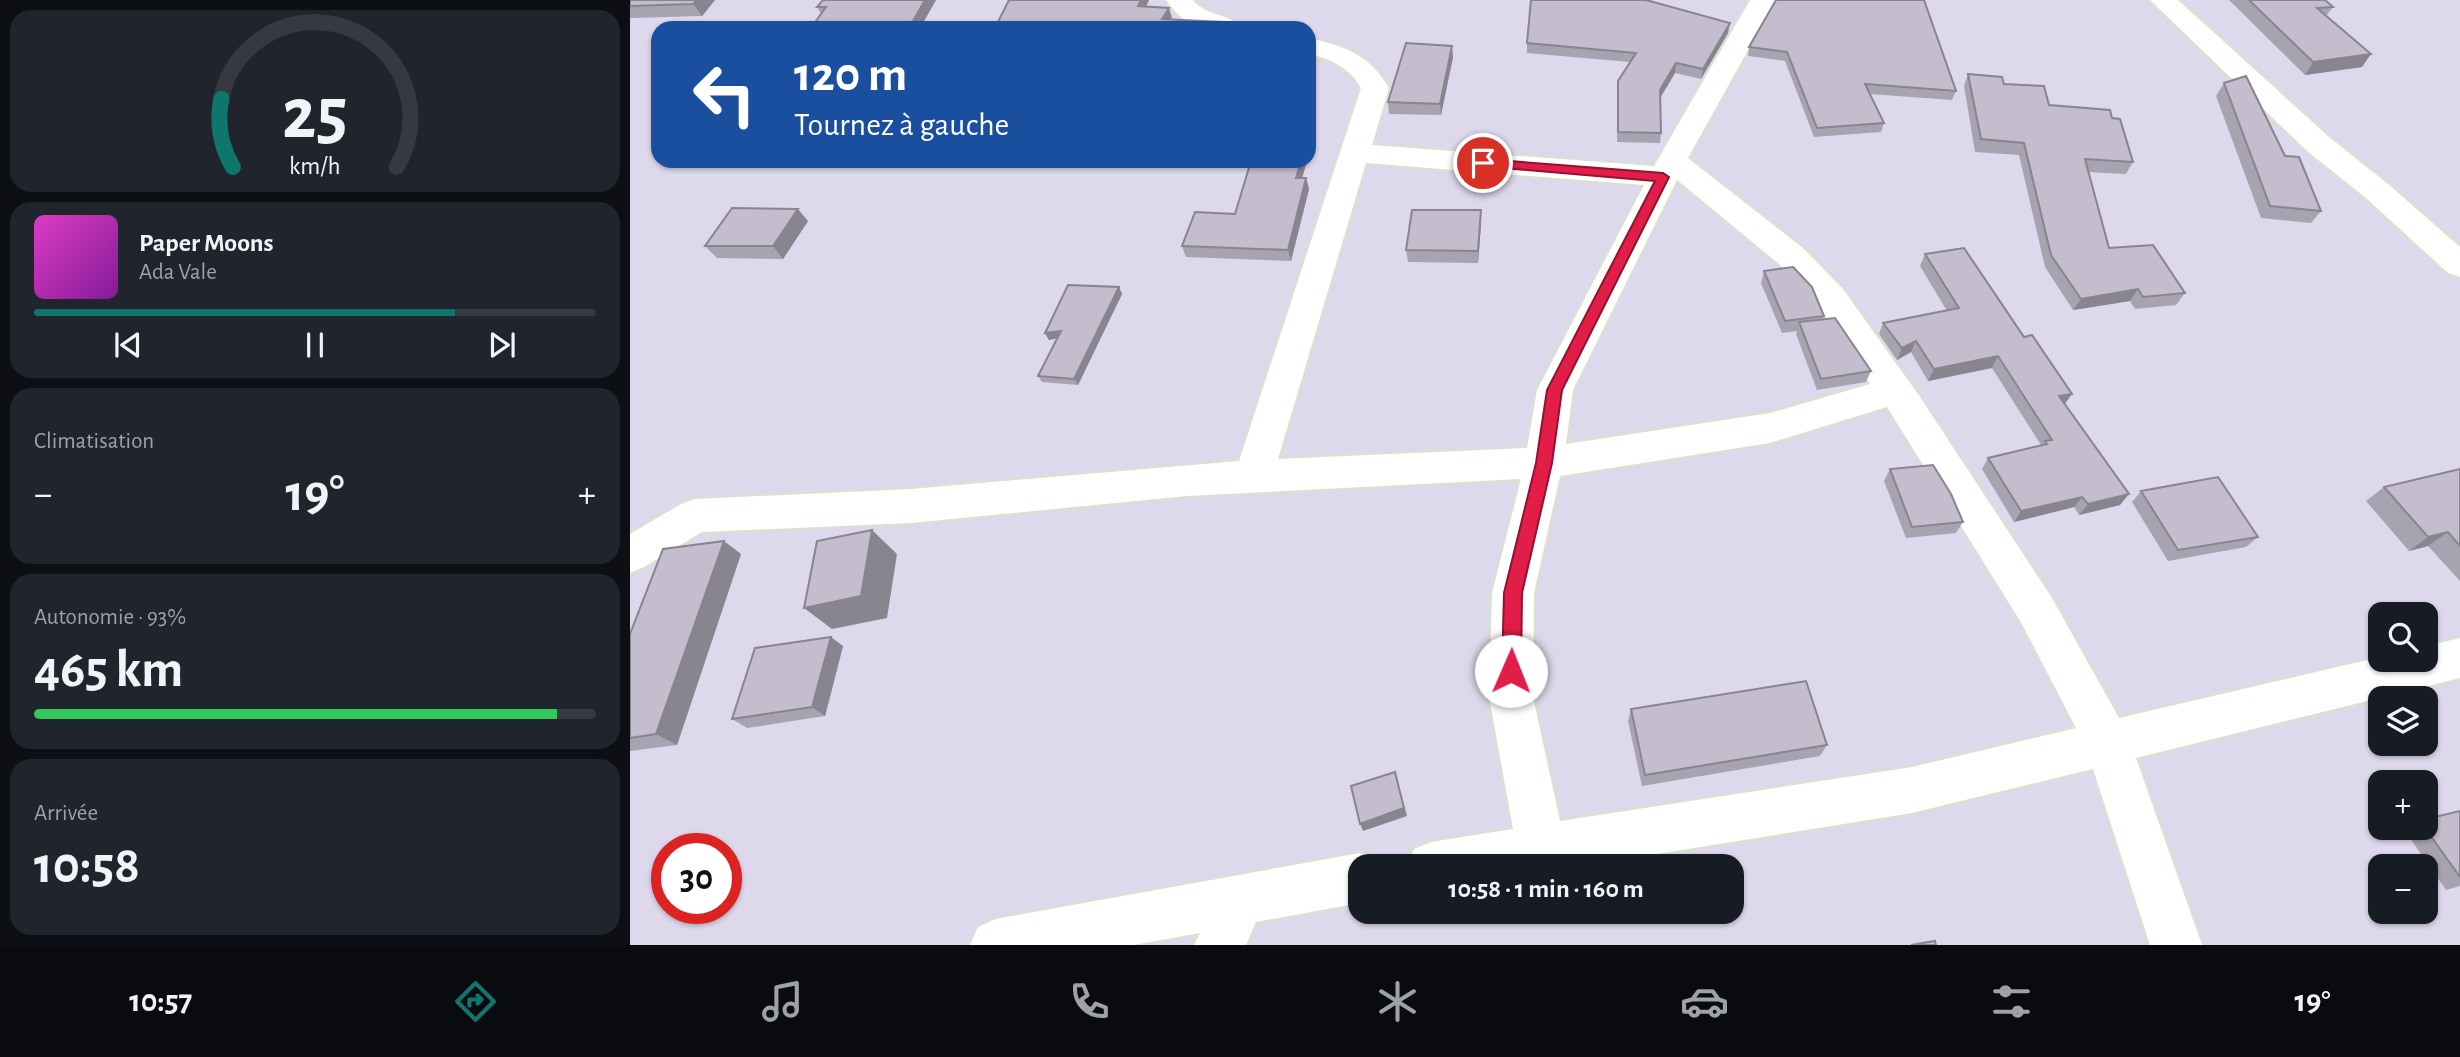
<!DOCTYPE html>
<html lang="fr">
<head>
<meta charset="utf-8">
<style>
  body { margin:0; font-family:"Alegreya Sans",sans-serif; background:#20242c; color:#f1f3f6; height:100vh; display:flex; flex-direction:column; font-size:26px; white-space:nowrap }
  * { box-sizing:border-box; margin:0 }
  p { font-size:23px; color:#9ea1a6 }
  .icon { flex:none; width:38px; height:38px; fill:none; stroke:currentColor; stroke-width:2; stroke-linecap:round; stroke-linejoin:round }
  .map { position:relative; flex:1; overflow:hidden }
  .sheet { display:flex; flex-direction:column; gap:10px; padding:10px; background:#0d0f14; width:630px }
  .sheet>* { flex:none }
  .top-card { position:absolute; left:21px; top:21px; width:665px; height:147px; border-radius:21px; box-shadow:0 2px 5px #0004; background:#1a4fa0; color:#fff; overflow:hidden }
  .buttons { position:absolute; left:1738px; top:602px; display:grid; gap:14px }
  .buttons a { display:grid; place-items:center; width:70px; height:70px; border-radius:14px; background:#171b24; box-shadow:0 2px 5px #0004; font-size:35px }
  .speed { position:absolute; left:21px; top:833px; display:flex; gap:14px; font-size:35px; font-weight:700; text-align:center }
  .speed>* { display:grid; place-content:center; width:91px; height:91px; border-radius:50%; background:#171b24; box-shadow:0 2px 5px #0004; line-height:1 }
  .speed .limit { border:10px solid #d22; background:#fff; color:#111 }
  .pin { position:absolute; display:grid; place-items:center; width:60px; height:60px; color:#fff; margin:-30px; border:4px solid #fff; border-radius:50%; box-shadow:0 2px 7px #0007 }
  .me { position:absolute; width:77px; margin:-38px; rotate:1deg; stroke-linejoin:round; filter:drop-shadow(0 0 5px #0008) }
  .turn { display:flex; align-items:center; gap:24px; height:147px; padding:0 28px; font-size:32px }
  .turn .icon { width:91px; height:91px; stroke-width:2.5 }
  .turn b { display:block; font-size:49px; line-height:60px }
  .big { font-size:52px; font-weight:700; line-height:1.1 }
  .sheet .card { flex:1; display:flex; flex-direction:column; justify-content:center; gap:10px; min-width:0; padding:0 24px; border-radius:21px; background:#20242c }
  .sheet .dial { align-items:center; gap:0 }
  .dial svg { height:182px; overflow:visible; fill:none; stroke:#363941; stroke-width:7; stroke-linecap:round; text-anchor:middle }
  .dial text { fill:#f1f3f6; stroke:none }
  .song { display:flex; align-items:center; gap:21px }
  .cover { width:84px; height:84px; border-radius:10px; background:linear-gradient(135deg,hsl(310 70% 55%),hsl(290 70% 35%)) }
  .played { height:7px; border-radius:4px; background:linear-gradient(90deg,#0f766e 75%,#363941 75%) }
  .keys { display:flex; justify-content:space-around; direction:ltr }
  .heat { display:flex; justify-content:space-between; align-items:center; font-size:38px; direction:ltr }
  .charge { height:10px; border-radius:5px; background:linear-gradient(90deg,#34c759 93%,#363941 0) }
  .trip { position:absolute; left:718px; top:854px; width:396px; height:70px; border-radius:21px; background:#171b24; box-shadow:0 2px 5px #0004; font-weight:700; line-height:70px; text-align:center }
  .tabs { display:flex; height:112px; justify-content:space-around; align-items:center; background:#090b0e; color:#9ea1a6 }
  .tabs .icon { width:49px; height:49px }
  .tabs .selected { color:#0f766e }
  .tabs b { font-size:32px; color:#f1f3f6 }
  main { display:flex; flex:1; min-height:0 }
  .map>svg:first-child { display:block }
  .lines { fill:none; stroke-linecap:round; stroke-linejoin:round }
  .minor-casing { stroke:#d7e3cd; stroke-width:4 }
  .minor { fill:#fff; fill-rule:evenodd }
  .wall { fill:#a8a3b0 }
  .shaded-wall { fill:#888490 }
  .building { fill:#c3bdcd; stroke:#888490; stroke-width:2 }
  .route { fill:#e11d48; stroke:#92132f; stroke-width:2 }
</style>
</head>
<body>
<main>
<section class="sheet">
<div class="card dial"><svg viewBox="0 0 100 80">
<path d="M14 69A42 42 0 1 1 86 69"/>
<path d="M14 69A42 42 0 0 1 9 39" stroke="#0f766e"/>
<text x="50" y="56" font-size="32" font-weight="700">25</text>
<text x="50" y="72" font-size="11">km/h</text>
</svg></div>
<div class="card">
<div class="song"><i class="cover"></i><div><b>Paper Moons</b><p>Ada Vale</p></div></div>
<div class="played"></div>
<div class="keys"><svg class="icon" aria-label="previous" viewBox="0 0 24 24"><path d="M18 5L8 12l10 7zM5 5v14"/></svg><svg class="icon" aria-label="pause" viewBox="0 0 24 24"><path d="M8 5v14M16 5v14"/></svg><svg class="icon" aria-label="next" viewBox="0 0 24 24"><path d="M6 5l10 7-10 7zM19 5v14"/></svg></div>
</div>
<div class="card"><p>Climatisation</p>
<div class="heat"><a>−</a><b class="big">19°</b><a>+</a></div>
</div>
<div class="card"><p>Autonomie · 93%</p><b class="big">465 km</b><div class="charge"></div></div>
<div class="card"><p>Arrivée</p><b class="big">10:58</b></div>
</section>
<div class="map">
<svg width="1830" height="945" viewBox="0 0 1830 945">
  <rect width="100%" height="100%" fill="#ded8ec"/>
  <g class="lines">
    <g class="minor-casing">
      <path id="minor" d="M 536,0 L 563,0 C 576,17 601,13 611,28 C 576,28 558,32 536,0 Z
        M 1120,0 L 1146,0 L 1058,158 L 1173,248 L 1213,289 L 1290,397 L 1422,598 L 1489,718 L 1750,657 L 1750,660 L 1796,660 L 1796,646 L 1830,638 L 1830,678 L 1506,758 L 1572,945 L 1520,945 L 1463,769 L 1282,813 L 952,866 L 777,866 L 784,849 L 801,842 L 883,829 L 859,697 L 862,593 L 891,479 L 557,496 L 281,523 L 72,532 L 14,567 L 0,573 L 0,534 L 51,504 L 65,499 L 281,489 L 609,461 L 731,88 C 720,68 701,59 679,54 L 679,38 C 715,46 740,55 759,88 L 742,145 L 1024,166 ZM 736,163 L 1014,185 L 907,390 L 897,448 L 648,459 ZM 1047,180 L 1149,264 L 1189,307 L 1240,384 L 1140,413 L 936,444 L 943,390 ZM 1257,407 L 1392,624 L 1446,728 L 1282,767 L 930,821 L 903,697 L 904,593 L 930,476 L 1140,443 Z
        M 1520,0 L 1548,0 L 1699,137 L 1758,184 L 1830,247 L 1830,277 L 1818,273 L 1736,198 L 1677,151 Z
        M 730,853 L 747,861 L 750,866 L 730,866 L 730,903 L 626,922 L 616,945 L 564,945 L 570,933 L 503,945 L 340,945 L 348,927 L 366,919 Z"/>
    </g>
    <use href="#minor" class="minor"/>
  </g>
  <path class="wall" d="M 0,0 L 85,0 L 72,16 L 0,18 Z
    M 306,0 L 290,28 L 181,28 L 191,14 L 187,7 Z
    M 1146,0 L 1326,91 L 1322,100 L 1240,94 L 1254,123 L 1251,132 L 1184,137 L 1155,61 L 1118,56 L 1119,47 Z
    M 1599,0 L 1695,0 L 1703,7 L 1696,16 L 1732,67 L 1675,75 Z
    M 1098,33 L 1071,79 L 1045,73 L 1030,98 L 1031,133 L 1030,143 L 987,142 L 988,81 L 1000,62 L 897,53 L 897,43 Z
    M 823,57 L 811,115 L 759,114 L 758,102 Z
    M 1338,74 L 1374,84 L 1419,105 L 1482,118 L 1503,162 L 1496,174 L 1458,172 L 1479,248 L 1555,293 L 1546,305 L 1505,309 L 1500,301 L 1443,310 L 1415,267 L 1389,155 L 1345,152 L 1334,86 Z
    M 1594,83 L 1655,156 L 1691,211 L 1681,223 L 1631,218 L 1586,96 Z
    M 621,161 L 677,161 L 672,178 L 676,178 L 679,189 L 661,261 L 556,257 L 552,246 L 605,214 Z
    M 851,210 L 851,223 L 848,263 L 778,262 L 776,250 Z
    M 178,221 L 153,259 L 87,258 L 75,246 Z
    M 1295,254 L 1435,404 L 1490,505 L 1449,515 L 1444,507 L 1384,522 L 1352,469 L 1358,458 L 1411,445 L 1362,368 L 1298,381 L 1281,352 L 1267,360 L 1249,334 L 1253,323 L 1317,311 L 1290,266 Z
    M 1134,271 L 1194,316 L 1193,320 L 1241,371 L 1236,382 L 1187,390 L 1166,334 L 1167,331 L 1152,333 L 1131,283 Z
    M 489,287 L 492,294 L 448,385 L 412,382 L 408,376 L 427,338 L 419,340 L 415,333 Z
    M 1260,469 L 1333,522 L 1326,533 L 1276,538 L 1254,481 Z
    M 1830,469 L 1830,581 L 1798,546 L 1779,551 L 1736,501 L 1754,487 Z
    M 1511,491 L 1628,537 L 1616,547 L 1538,561 L 1502,502 Z
    M 111,554 L 47,745 L 0,751 L 0,634 Z
    M 213,646 L 195,716 L 117,728 L 102,719 Z
    M 1001,709 L 1197,745 L 1190,756 L 1012,786 L 998,721 Z
    M 1830,811 L 1830,886 L 1816,890 L 1773,828 L 1796,828 Z"/>
  <path class="shaded-wall" d="M 67,0 L 85,0 L 72,16 L 63,4 Z
    M 295,0 L 306,0 L 290,28 L 279,28 Z
    M 511,0 L 519,0 L 512,16 L 508,6 Z
    M 539,8 L 542,18 L 536,28 L 532,19 Z
    M 1100,23 L 1098,33 L 1071,79 L 1073,69 Z
    M 822,46 L 823,57 L 811,115 L 810,104 Z
    M 1741,54 L 1732,67 L 1675,75 L 1683,62 Z
    M 1046,63 L 1045,73 L 1029,100 L 1030,90 Z
    M 671,161 L 677,161 L 669,189 L 666,178 Z
    M 676,178 L 679,189 L 661,261 L 658,250 Z
    M 168,209 L 178,221 L 153,259 L 143,246 Z
    M 851,210 L 851,223 L 848,263 L 848,251 Z
    M 489,287 L 492,294 L 448,385 L 444,379 Z
    M 1508,289 L 1500,301 L 1443,310 L 1451,299 Z
    M 431,331 L 434,337 L 419,340 L 415,333 Z
    M 1286,341 L 1281,352 L 1267,360 L 1272,348 Z
    M 1368,356 L 1362,368 L 1298,381 L 1304,369 Z
    M 1442,394 L 1434,405 L 1429,396 Z
    M 1499,494 L 1490,505 L 1449,515 L 1458,504 Z
    M 1452,497 L 1444,507 L 1384,522 L 1391,511 Z
    M 242,530 L 267,554 L 257,618 L 202,629 L 174,608 Z
    M 1818,532 L 1798,546 L 1779,551 L 1798,537 Z
    M 94,541 L 111,554 L 47,745 L 26,734 Z
    M 201,637 L 213,646 L 195,716 L 182,707 Z
    M 765,772 L 777,816 L 733,831 L 730,824 Z"/>
  <path class="building" d="M 0,0 L 67,0 L 63,4 L 0,6 Z
    M 193,0 L 295,0 L 279,28 L 181,28 L 196,7 L 187,7 Z
    M 379,0 L 511,0 L 508,6 L 539,8 L 532,19 L 592,22 L 589,28 L 365,28 Z
    M 901,0 L 1016,0 L 1100,23 L 1073,69 L 1046,63 L 1030,90 L 1031,133 L 988,132 L 988,81 L 1006,53 L 897,43 Z
    M 1146,0 L 1294,0 L 1326,91 L 1235,84 L 1254,123 L 1187,128 L 1157,52 L 1119,47 Z
    M 1619,0 L 1695,0 L 1703,7 L 1687,8 L 1741,54 L 1683,62 Z
    M 776,43 L 822,46 L 810,104 L 758,102 Z
    M 1338,74 L 1372,77 L 1374,84 L 1414,86 L 1419,105 L 1480,110 L 1482,118 L 1490,119 L 1503,162 L 1455,159 L 1479,248 L 1523,245 L 1555,293 L 1513,297 L 1508,289 L 1451,299 L 1421,255 L 1394,143 L 1351,139 Z
    M 1616,76 L 1655,156 L 1669,157 L 1691,211 L 1640,206 L 1594,83 Z
    M 621,161 L 671,161 L 666,178 L 676,178 L 658,250 L 552,246 L 565,212 L 605,214 Z
    M 102,208 L 168,209 L 143,246 L 75,246 Z
    M 782,210 L 851,210 L 848,251 L 776,250 Z
    M 1334,248 L 1394,337 L 1402,335 L 1442,394 L 1429,396 L 1499,494 L 1458,504 L 1452,497 L 1391,511 L 1358,458 L 1417,444 L 1415,441 L 1422,440 L 1368,356 L 1304,369 L 1286,341 L 1272,348 L 1253,323 L 1329,308 L 1295,254 Z
    M 1163,267 L 1182,287 L 1194,316 L 1155,321 L 1134,271 Z
    M 438,285 L 489,287 L 444,379 L 408,376 L 431,331 L 415,333 Z
    M 1205,318 L 1241,371 L 1191,379 L 1169,322 Z
    M 1303,465 L 1321,494 L 1333,522 L 1282,527 L 1260,469 Z
    M 1830,469 L 1830,546 L 1818,532 L 1798,537 L 1754,487 Z
    M 1588,477 L 1628,537 L 1548,550 L 1511,491 Z
    M 242,530 L 231,596 L 174,608 L 187,541 Z
    M 94,541 L 26,734 L 0,738 L 0,634 L 33,549 Z
    M 201,637 L 182,707 L 102,719 L 125,648 Z
    M 1176,681 L 1197,745 L 1015,775 L 1001,709 Z
    M 765,772 L 774,808 L 730,824 L 721,786 Z
    M 1830,811 L 1830,877 L 1795,828 L 1796,819 Z
    M 1305,941 L 1306,945 L 1281,945 Z"/>
  <path class="route" d="M 853,159 L 1033,173 L 1039,177 L 932,390 L 922,463 L 892,593 L 891,671 L 888,677 L 881,680 L 875,677 L 872,671 L 874,593 L 906,463 L 917,390 L 1025,181 L 849,166 L 849,160 Z"/>
</svg>
<div class="buttons">
<a><svg class="icon" aria-label="search" viewBox="0 0 24 24"><circle cx="10" cy="10" r="6"/><path d="M15 15l6 6"/></svg></a>
<a><svg class="icon" aria-label="layers" viewBox="0 0 24 24"><path d="M12 4l9 5-9 5-9-5zM3 14l9 5 9-5"/></svg></a>
<a>+</a>
<a>−</a>
</div>
<div class="speed"><div class="limit">30</div></div>
<div class="pin" style="left:853px;top:163px;background:#d93025"><svg class="icon" aria-label="arrive" viewBox="0 0 24 24"><path d="M6 21V4h12l-3 4 3 4H6"/></svg></div>
<svg class="me" style="left:881px;top:671px" viewBox="-20 -20 40 40"><circle r="19" fill="#fff"/><path d="M0-13L10 11 0 6-10 11z" fill="#e11d48"/></svg>
<div class="trip">10:58 · 1 min · 160 m</div>
<div class="top-card">
<div class="turn"><svg class="icon" aria-label="left" viewBox="0 0 24 24"><path d="M17 20v-9H6M10 6l-5 5 5 5"/></svg><div><b>120 m</b>Tournez à gauche</div></div>
</div>
</div>
</main>
<nav class="tabs">
<b>10:57</b>
<svg class="icon selected" aria-label="directions" viewBox="0 0 24 24"><path d="M12 3l9 9-9 9-9-9zM9 14v-3h6M13 9l2 2-2 2"/></svg>
<svg class="icon" aria-label="music" viewBox="0 0 24 24"><path d="M9 18V5l10-2v13"/><circle cx="6" cy="18" r="3"/><circle cx="16" cy="16" r="3"/></svg>
<svg class="icon" aria-label="phone" viewBox="0 0 24 24"><path d="M5 4h4l2 5-3 2q2 4 5 5l2-3 5 2v4C11 20 4 13 5 4z"/></svg>
<svg class="icon" aria-label="climate" viewBox="0 0 24 24"><path d="M12 3v18M4 7l16 10M4 17L20 7"/></svg>
<svg class="icon" aria-label="car" viewBox="0 0 24 24"><path d="M5 17H2v-5l4-1 3-4h7l3 4 3 1v5h-3M9 17h6M6 11h13"/><circle cx="7" cy="17" r="2"/><circle cx="17" cy="17" r="2"/></svg>
<svg class="icon" aria-label="filters" viewBox="0 0 24 24"><path d="M4 7h16M4 17h16"/><circle cx="9" cy="7" r="2"/><circle cx="15" cy="17" r="2"/></svg>
<b>19°</b>
</nav>
</body>
</html>
